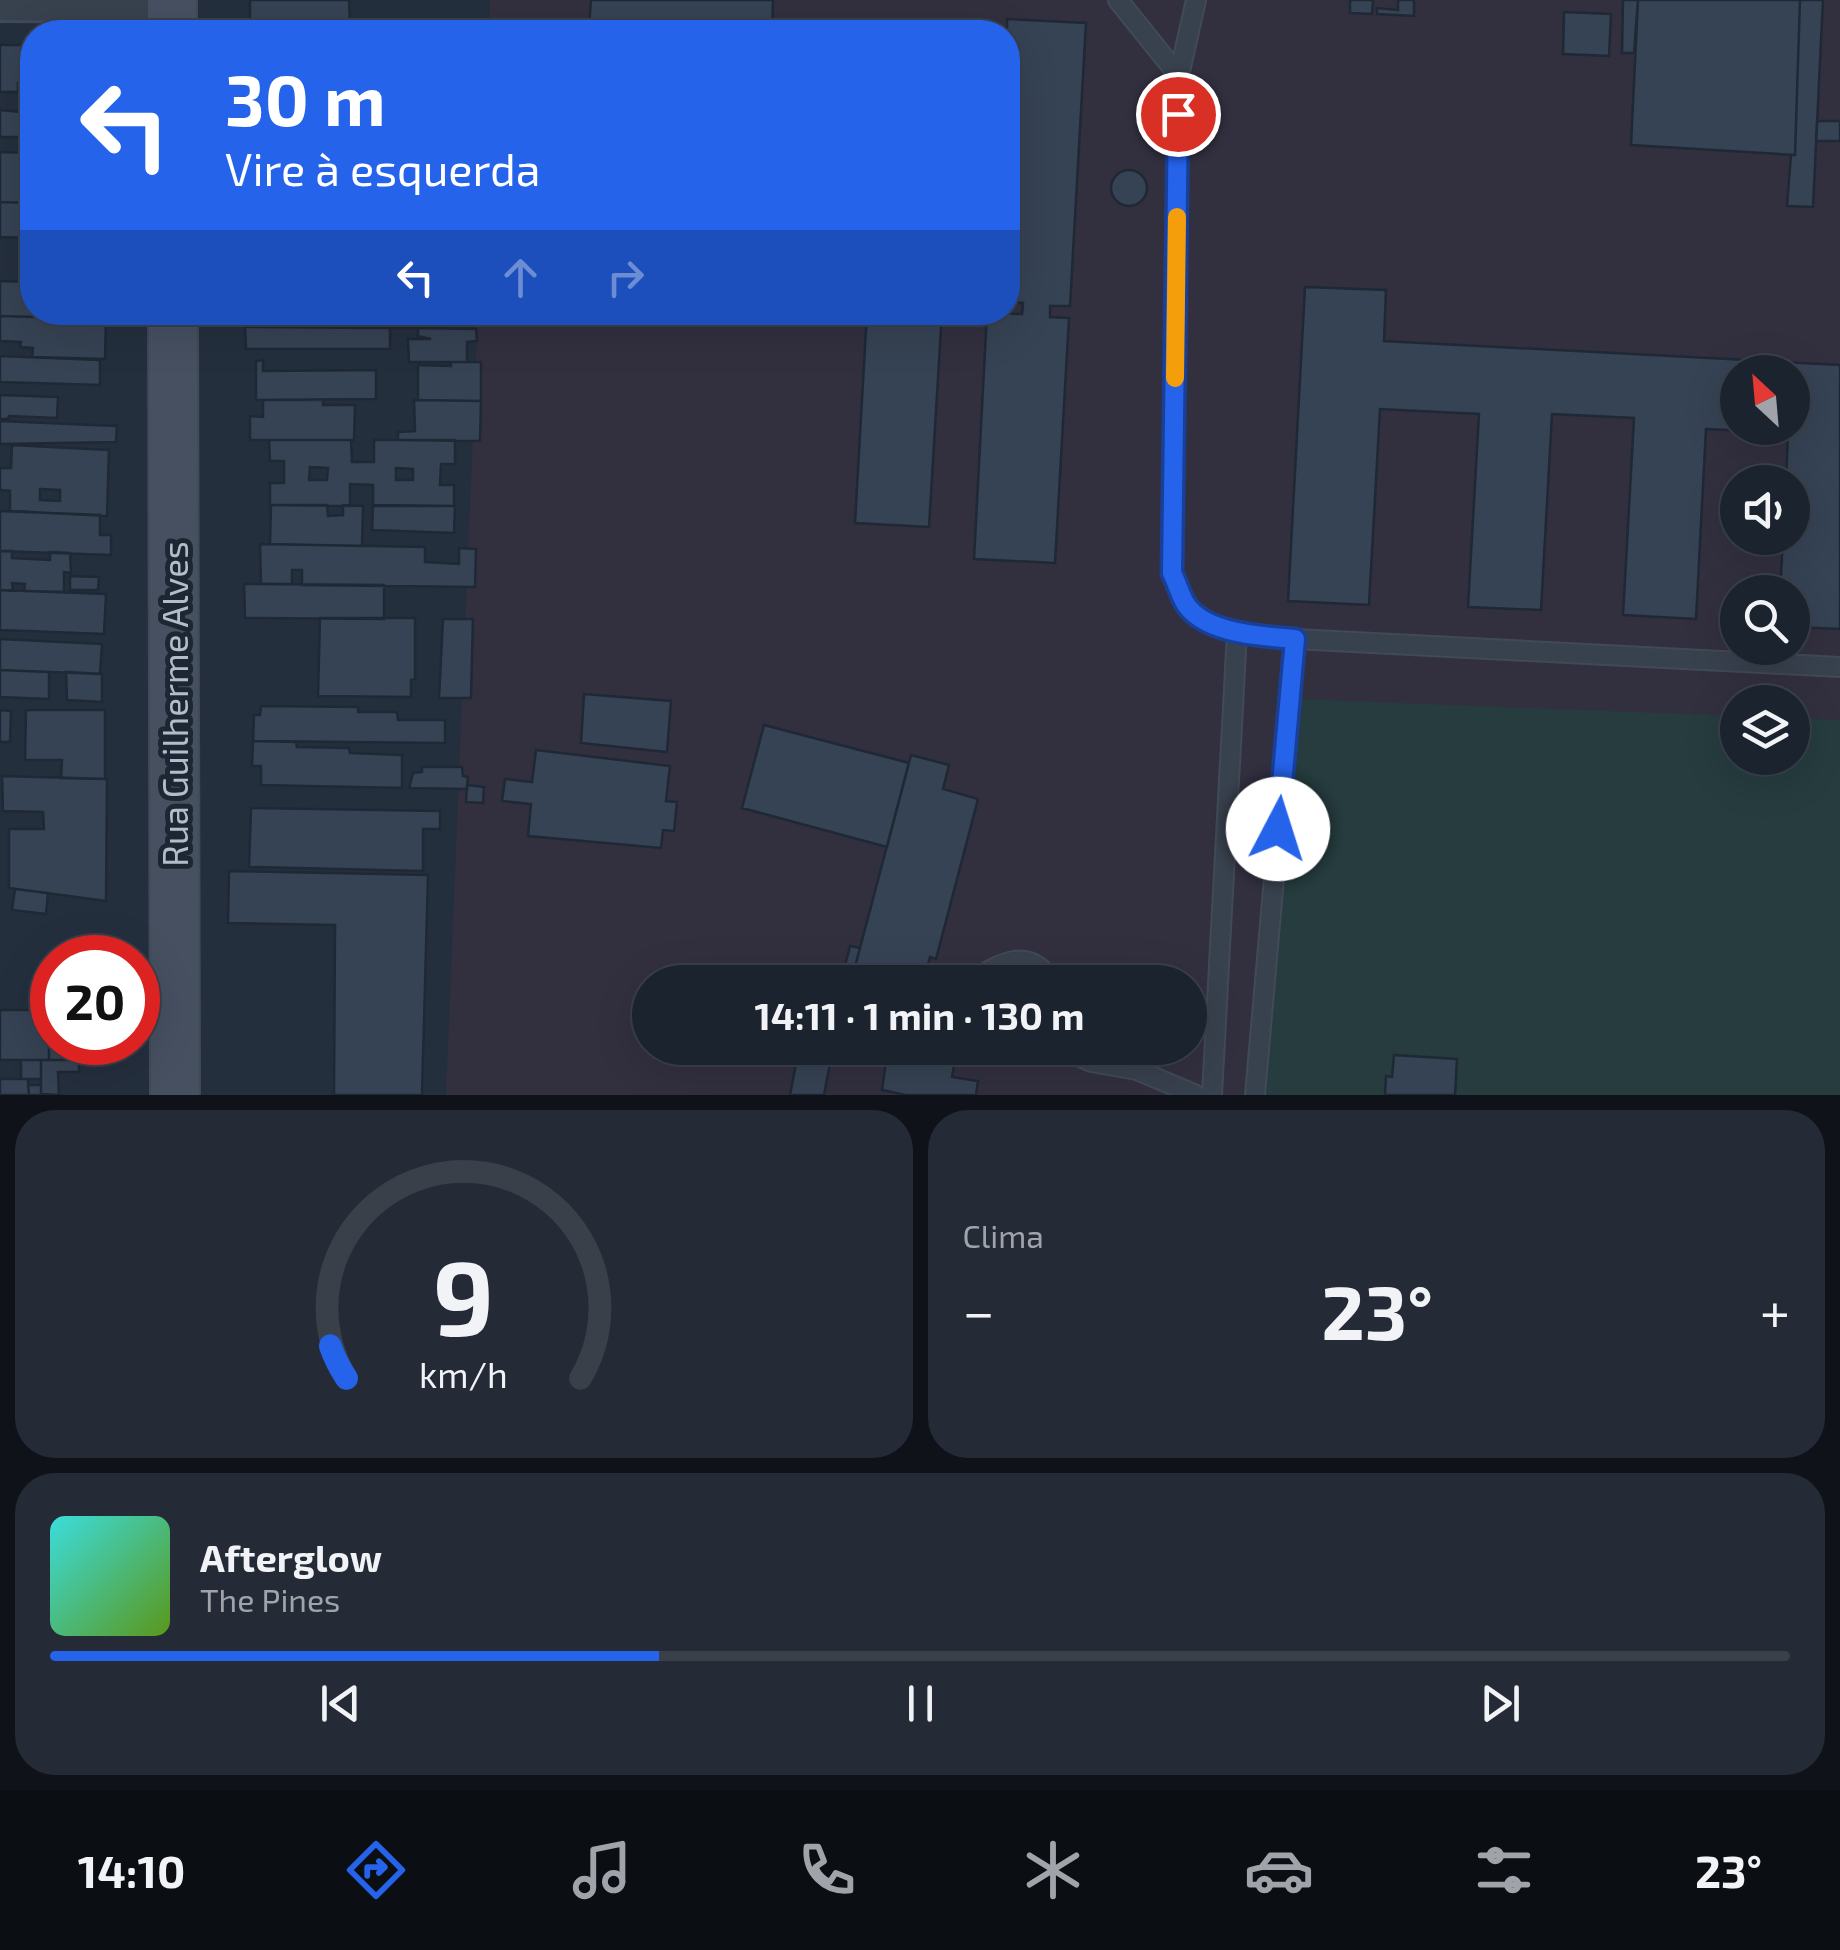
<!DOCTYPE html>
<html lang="pt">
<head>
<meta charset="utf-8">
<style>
  body { margin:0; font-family:"Exo 2",sans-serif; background:#242b36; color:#f1f3f6; height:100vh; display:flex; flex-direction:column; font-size:38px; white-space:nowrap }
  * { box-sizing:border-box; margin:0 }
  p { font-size:32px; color:#a0a4aa }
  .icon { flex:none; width:55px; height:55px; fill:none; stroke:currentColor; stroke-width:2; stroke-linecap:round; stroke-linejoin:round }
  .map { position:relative; height:1095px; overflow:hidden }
  .side { display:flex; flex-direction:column; gap:15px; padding:15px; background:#0f1319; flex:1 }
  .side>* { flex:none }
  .banner { position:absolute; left:20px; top:20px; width:1000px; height:305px; border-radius:40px; box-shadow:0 10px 40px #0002,0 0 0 2px #39404a; background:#2563eb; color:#fff; overflow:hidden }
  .needle { width:65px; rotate:334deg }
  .controls { position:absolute; left:1720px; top:355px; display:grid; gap:20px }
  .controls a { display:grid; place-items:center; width:90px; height:90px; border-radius:50%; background:#1b232e; box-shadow:0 10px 40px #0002,0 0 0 2px #39404a; font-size:50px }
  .speed { position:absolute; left:30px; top:935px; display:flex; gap:20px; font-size:50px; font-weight:700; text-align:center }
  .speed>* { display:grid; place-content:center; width:130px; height:130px; border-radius:50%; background:#1b232e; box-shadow:0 10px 40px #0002,0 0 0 2px #39404a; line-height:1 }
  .speed .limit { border:15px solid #d22; background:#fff; color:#111 }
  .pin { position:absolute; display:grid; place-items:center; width:85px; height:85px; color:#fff; margin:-42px; border:5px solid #fff; border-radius:50%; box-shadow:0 2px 10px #0007 }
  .me { position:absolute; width:110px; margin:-55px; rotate:5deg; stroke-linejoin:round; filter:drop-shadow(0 0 8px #0008) }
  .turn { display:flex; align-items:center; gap:35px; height:210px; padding:0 40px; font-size:45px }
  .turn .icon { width:130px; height:130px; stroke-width:2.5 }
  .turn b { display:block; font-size:70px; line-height:85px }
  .lanes { display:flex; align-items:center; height:95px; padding:0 40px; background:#0003; justify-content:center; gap:50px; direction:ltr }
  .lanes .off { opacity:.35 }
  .big { font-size:75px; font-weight:700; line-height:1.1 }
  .side .widget { flex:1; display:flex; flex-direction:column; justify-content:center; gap:15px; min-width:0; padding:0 35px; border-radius:40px; background:#242b36 }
  .side .dial { align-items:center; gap:0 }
  .dial svg { height:260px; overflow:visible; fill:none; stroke:#39404a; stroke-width:7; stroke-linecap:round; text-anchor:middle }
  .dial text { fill:#f1f3f6; stroke:none }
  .song { display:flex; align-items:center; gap:30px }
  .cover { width:120px; height:120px; border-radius:15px; background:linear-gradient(135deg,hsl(180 70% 55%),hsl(90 70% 35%)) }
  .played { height:10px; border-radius:5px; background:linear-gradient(90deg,#2563eb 35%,#39404a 35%) }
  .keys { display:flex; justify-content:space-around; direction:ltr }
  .heat { display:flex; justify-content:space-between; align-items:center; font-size:55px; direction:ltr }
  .side .tiles { flex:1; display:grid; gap:15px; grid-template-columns:1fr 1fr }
  .widget:last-child { grid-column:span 2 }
  .trip { position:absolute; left:632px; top:965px; width:575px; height:100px; border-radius:50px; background:#1b232e; box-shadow:0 10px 40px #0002,0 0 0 2px #39404a; font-weight:700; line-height:100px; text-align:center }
  .dock { display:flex; height:160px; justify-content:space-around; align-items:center; background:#0b0e12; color:#a0a4aa }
  .dock .icon { width:70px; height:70px }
  .dock .on { color:#2563eb }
  .dock b { font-size:45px; color:#f1f3f6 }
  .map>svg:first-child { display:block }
  .medical { fill:#32303f; fill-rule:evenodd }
  .green { fill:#263c3f }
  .building { fill:#364354; stroke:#1f2835; stroke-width:2.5; fill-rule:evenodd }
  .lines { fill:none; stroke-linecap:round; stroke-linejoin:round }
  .lane-casing { stroke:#414a57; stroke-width:22 }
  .street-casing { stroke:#414a57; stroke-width:38 }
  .secondary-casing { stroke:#414a57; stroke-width:52 }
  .lane { stroke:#38414e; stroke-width:18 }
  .street { stroke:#38414e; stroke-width:32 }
  .secondary { stroke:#465061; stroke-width:48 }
  .route-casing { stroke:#184099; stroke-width:25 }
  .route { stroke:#2563eb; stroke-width:18 }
  .slow { stroke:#f59e0b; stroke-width:18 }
  .labels { text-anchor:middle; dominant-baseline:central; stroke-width:10; stroke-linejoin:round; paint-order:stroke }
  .street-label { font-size:35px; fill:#b4bcc9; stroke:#1d2633 }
</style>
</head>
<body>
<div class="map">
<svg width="1840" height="1095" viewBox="0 0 1840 1095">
  <rect width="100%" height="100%" fill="#242f3e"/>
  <path class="medical" d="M 490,0 L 1840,0 L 1840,1095 L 446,1095 L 478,313 L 1008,312 L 1008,32 L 489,32 ZM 1738,372 L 1792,372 L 1792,428 L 1738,428 ZM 1738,482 L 1792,482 L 1792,538 L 1738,538 ZM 1738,592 L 1792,592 L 1792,648 L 1738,648 ZM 1738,702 L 1792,702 L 1792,758 L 1738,758 ZM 650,982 L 1190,982 L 1190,1048 L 650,1048 Z"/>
  <path class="green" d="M 1295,699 L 1737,716 L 1738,758 L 1792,758 L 1793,718 L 1840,720 L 1840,1095 L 1261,1095 Z"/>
  <path class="building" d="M 250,0 L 349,0 L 350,23 L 250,25 Z
    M 591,0 L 773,0 L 772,32 L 552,32 L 552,26 L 589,28 Z
    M 1350,0 L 1373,0 L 1372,14 L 1350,13 Z
    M 1398,0 L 1414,0 L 1414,16 L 1377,14 L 1377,8 L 1398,10 Z
    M 1623,0 L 1638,0 L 1634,53 L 1622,53 Z
    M 1638,0 L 1800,0 L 1795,155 L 1631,145 Z
    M 1800,0 L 1823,0 L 1813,207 L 1787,206 L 1791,155 L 1795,155 Z
    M 1564,12 L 1611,14 L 1609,56 L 1563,54 Z
    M 1007,19 L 1086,23 L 1070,306 L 1050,306 L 1050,317 L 1069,318 L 1055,563 L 974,559 L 987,313 L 1022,314 L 1023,303 L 1008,302 Z
    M 463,21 L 478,21 L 478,32 L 384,32 L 384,25 L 463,24 Z
    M 0,45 L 32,45 L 32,83 L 18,83 L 18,92 L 0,92 Z
    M 0,110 L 32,113 L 32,137 L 0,137 Z
    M 1817,121 L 1840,121 L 1840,141 L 1816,141 Z
    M 0,152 L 32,153 L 32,203 L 0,202 Z
    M1111 188a18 18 0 1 1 36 0a18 18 0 1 1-36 0Z
    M 0,202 L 32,203 L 32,238 L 0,237 Z
    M 0,281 L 32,282 L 32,312 L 101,312 L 102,319 L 0,316 Z
    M 1305,287 L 1386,290 L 1384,341 L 1840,365 L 1840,629 L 1792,627 L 1792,592 L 1780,592 L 1783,538 L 1792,538 L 1792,482 L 1786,482 L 1788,433 L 1706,429 L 1696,619 L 1623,615 L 1634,418 L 1552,414 L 1541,610 L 1468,607 L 1479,414 L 1380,409 L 1369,605 L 1288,601 ZM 1738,372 L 1792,372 L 1792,428 L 1738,428 Z
    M 236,312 L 375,312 L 375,328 L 245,327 L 236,320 Z
    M 381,312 L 425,312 L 424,328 L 380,328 Z
    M 867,312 L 942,312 L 929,527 L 855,523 Z
    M 0,316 L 106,319 L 105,359 L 32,357 L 33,348 L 20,347 L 21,342 L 0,341 Z
    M 245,327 L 390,328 L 390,349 L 246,349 Z
    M 418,328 L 476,329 L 477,341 L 467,342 L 467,362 L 409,362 L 408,339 L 431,339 L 418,336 Z
    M 0,356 L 100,360 L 100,385 L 0,382 Z
    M 263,360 L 263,371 L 376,370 L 376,399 L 256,400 L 256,361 Z
    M 451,362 L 481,362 L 481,401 L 418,400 L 418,365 L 451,366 Z
    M 0,395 L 58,397 L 57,418 L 9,416 L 8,419 L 0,419 Z
    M 263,400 L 323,400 L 323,405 L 355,405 L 354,440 L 250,440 L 250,416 L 263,417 Z
    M 414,400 L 481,401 L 480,441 L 398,440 L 398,432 L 415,431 Z
    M 0,421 L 117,426 L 116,442 L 0,444 Z
    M 269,440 L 351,440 L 352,462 L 374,462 L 374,440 L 455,440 L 455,464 L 441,464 L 440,485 L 454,485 L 454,506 L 373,506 L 373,485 L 350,484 L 350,506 L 270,505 L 270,483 L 284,483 L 284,461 L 270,461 ZM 310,467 L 328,468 L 327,480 L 309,480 ZM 396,468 L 413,469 L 413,480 L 396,480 Z
    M 12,445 L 109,450 L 107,516 L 10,511 L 10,491 L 0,490 L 0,468 L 11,468 ZM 40,489 L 60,490 L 60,501 L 40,500 Z
    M 271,505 L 327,505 L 328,516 L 343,515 L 343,505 L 363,506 L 362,546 L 270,544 Z
    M 373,505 L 455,506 L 454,533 L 372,530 Z
    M 0,511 L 100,515 L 100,535 L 111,535 L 111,555 L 0,551 Z
    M 260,544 L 425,547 L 425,562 L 459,564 L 459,548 L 476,549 L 475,587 L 302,585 L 302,570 L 292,570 L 292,584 L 261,584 Z
    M 0,551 L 12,551 L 12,558 L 50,560 L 50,552 L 70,553 L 71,573 L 64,572 L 64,592 L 24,591 L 25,584 L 12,583 L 13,591 L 0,590 Z
    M 70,576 L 99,577 L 98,590 L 70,590 Z
    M 244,584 L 384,585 L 384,619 L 245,618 Z
    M 0,590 L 106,594 L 104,634 L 0,630 Z
    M 320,618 L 415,618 L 415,679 L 411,680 L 411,697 L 318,696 Z
    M 443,619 L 473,619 L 471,698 L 439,698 Z
    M 0,639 L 102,644 L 100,674 L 0,670 Z
    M 0,670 L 49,672 L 49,699 L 0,697 Z
    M 66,672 L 102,674 L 102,702 L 67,700 Z
    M 584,694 L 671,701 L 667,752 L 581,743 Z
    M 261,706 L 358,707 L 358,712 L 397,712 L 398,720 L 445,720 L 445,743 L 253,741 L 254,715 L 260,715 Z
    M 0,710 L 11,711 L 10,742 L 0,742 Z
    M 26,710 L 105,710 L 105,779 L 61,778 L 62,760 L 25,760 Z
    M 764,725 L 909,763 L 887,847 L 742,808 Z
    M 253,741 L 296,742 L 297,747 L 349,748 L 350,753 L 402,755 L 402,788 L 261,785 L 261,766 L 252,766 Z
    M 536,750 L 670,766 L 666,801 L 677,802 L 674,831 L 663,830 L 661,848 L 528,836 L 531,804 L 502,801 L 505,779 L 532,782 Z
    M 911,755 L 949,765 L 943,789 L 978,799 L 936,959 L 930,957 L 923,982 L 851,982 Z
    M 422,767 L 462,767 L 463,776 L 468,777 L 467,789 L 409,788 L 413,773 L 422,772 Z
    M 2,776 L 107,779 L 106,901 L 9,888 L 9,829 L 44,829 L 43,812 L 3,811 Z
    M 467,785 L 484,787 L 483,803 L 466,802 Z
    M 251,808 L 440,811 L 440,829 L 423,829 L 423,871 L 249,867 Z
    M 229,871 L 428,875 L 422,1095 L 334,1095 L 335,925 L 228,923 Z
    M 15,889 L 48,893 L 46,914 L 12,910 Z
    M 850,946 L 860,948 L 851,982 L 848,982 L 841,981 Z
    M 52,1009 L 52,1042 L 102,1042 L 102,1060 L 49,1060 L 49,1010 Z
    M 0,1010 L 49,1010 L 49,1060 L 0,1060 Z
    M 799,1048 L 833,1048 L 824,1095 L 790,1095 Z
    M 888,1048 L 956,1055 L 952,1077 L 978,1081 L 976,1095 L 906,1095 L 882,1090 Z
    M 1394,1055 L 1457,1059 L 1455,1095 L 1385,1095 L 1386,1076 L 1392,1077 Z
    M 21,1060 L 41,1060 L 41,1079 L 21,1079 Z
    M 41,1060 L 79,1060 L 79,1072 L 58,1072 L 59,1095 L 41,1094 Z
    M 0,1079 L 28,1079 L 29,1095 L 0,1095 Z
    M 28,1085 L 41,1085 L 41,1095 L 29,1095 Z"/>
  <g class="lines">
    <g class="lane-casing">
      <path id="lane" d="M 1118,0 L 1179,76
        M 1196,0 L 1179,76 L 1173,573 C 1177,583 1180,594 1185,603 C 1205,636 1261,636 1295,639 L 1840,667
        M 971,982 C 1000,963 1029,945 1052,982
        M 1062,1048 L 1091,1062 L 1137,1070 L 1196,1095
        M 1212,1095 L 1237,633
        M 1255,1095 L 1295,639"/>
    </g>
    <g class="street-casing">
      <path id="street" d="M 0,4 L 172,5"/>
    </g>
    <g class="secondary-casing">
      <path id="secondary" d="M 172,0 L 172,32
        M 173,312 L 175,1095"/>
    </g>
    <use href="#lane" class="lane"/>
    <use href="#street" class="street"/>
    <use href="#secondary" class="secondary"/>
  </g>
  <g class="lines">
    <g class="route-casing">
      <path id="route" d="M 1178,114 L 1172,573 C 1177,583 1180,594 1185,603 C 1204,634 1262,636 1295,639 L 1278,829"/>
    </g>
    <use href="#route" class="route"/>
    <path class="slow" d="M 1175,378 L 1177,217"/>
  </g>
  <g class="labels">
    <g class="street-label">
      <text transform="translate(174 704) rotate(-90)">Rua Guilherme Alves</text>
    </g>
  </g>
</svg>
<div class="controls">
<a><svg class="needle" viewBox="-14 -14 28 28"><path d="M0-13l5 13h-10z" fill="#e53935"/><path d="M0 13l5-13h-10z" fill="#a0a4aa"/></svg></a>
<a><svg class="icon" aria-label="sound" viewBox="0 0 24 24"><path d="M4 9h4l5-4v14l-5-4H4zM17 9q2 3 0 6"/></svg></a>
<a><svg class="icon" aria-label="search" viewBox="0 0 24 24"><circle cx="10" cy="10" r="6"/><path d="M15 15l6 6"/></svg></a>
<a><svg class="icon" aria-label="layers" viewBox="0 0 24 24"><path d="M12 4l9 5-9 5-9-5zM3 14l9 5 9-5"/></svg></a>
</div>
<div class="speed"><div class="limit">20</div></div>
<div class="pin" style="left:1178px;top:114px;background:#d93025"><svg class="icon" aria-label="arrive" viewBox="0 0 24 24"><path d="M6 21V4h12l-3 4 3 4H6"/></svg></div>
<svg class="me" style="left:1278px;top:829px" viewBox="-20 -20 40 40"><circle r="19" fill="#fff"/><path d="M0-13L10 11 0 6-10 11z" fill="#2563eb"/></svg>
<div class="trip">14:11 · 1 min · 130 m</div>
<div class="banner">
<div class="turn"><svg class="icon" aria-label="left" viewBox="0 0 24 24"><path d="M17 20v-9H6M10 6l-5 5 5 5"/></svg><div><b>30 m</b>Vire à esquerda</div></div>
<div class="lanes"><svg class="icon" aria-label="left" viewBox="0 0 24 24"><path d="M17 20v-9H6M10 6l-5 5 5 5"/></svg><svg class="icon off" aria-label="ahead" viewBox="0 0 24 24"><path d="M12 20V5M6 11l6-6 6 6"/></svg><svg class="icon off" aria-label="right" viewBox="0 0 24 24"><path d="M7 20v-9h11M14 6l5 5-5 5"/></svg></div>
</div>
</div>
<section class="side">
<div class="tiles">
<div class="widget dial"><svg viewBox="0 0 100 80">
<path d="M14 69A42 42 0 1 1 86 69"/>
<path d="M14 69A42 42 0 0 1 9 59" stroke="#2563eb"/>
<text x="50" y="56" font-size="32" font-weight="700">9</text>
<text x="50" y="72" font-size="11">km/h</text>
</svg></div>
<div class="widget"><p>Clima</p>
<div class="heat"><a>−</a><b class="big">23°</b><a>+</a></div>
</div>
<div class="widget">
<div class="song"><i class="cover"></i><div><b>Afterglow</b><p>The Pines</p></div></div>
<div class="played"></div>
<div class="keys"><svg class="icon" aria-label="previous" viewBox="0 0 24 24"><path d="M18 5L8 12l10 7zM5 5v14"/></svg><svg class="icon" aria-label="pause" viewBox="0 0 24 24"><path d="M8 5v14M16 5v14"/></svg><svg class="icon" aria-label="next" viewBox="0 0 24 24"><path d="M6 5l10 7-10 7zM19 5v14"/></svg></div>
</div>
</div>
</section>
<nav class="dock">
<b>14:10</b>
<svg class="icon on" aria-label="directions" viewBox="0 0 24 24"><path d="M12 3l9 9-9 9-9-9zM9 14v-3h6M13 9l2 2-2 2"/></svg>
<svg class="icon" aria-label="music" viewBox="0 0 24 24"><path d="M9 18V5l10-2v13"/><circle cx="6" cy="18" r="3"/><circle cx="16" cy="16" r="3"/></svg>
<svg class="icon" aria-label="phone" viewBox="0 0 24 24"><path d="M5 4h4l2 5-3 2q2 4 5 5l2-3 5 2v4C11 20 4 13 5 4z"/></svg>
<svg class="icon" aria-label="climate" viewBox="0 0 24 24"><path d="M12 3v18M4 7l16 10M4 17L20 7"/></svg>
<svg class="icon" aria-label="car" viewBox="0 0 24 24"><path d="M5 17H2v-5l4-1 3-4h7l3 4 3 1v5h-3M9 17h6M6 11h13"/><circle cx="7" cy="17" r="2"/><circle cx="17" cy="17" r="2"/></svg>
<svg class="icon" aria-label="filters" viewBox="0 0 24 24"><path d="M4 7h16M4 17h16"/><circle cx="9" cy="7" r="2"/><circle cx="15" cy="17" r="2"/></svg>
<b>23°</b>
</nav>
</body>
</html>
